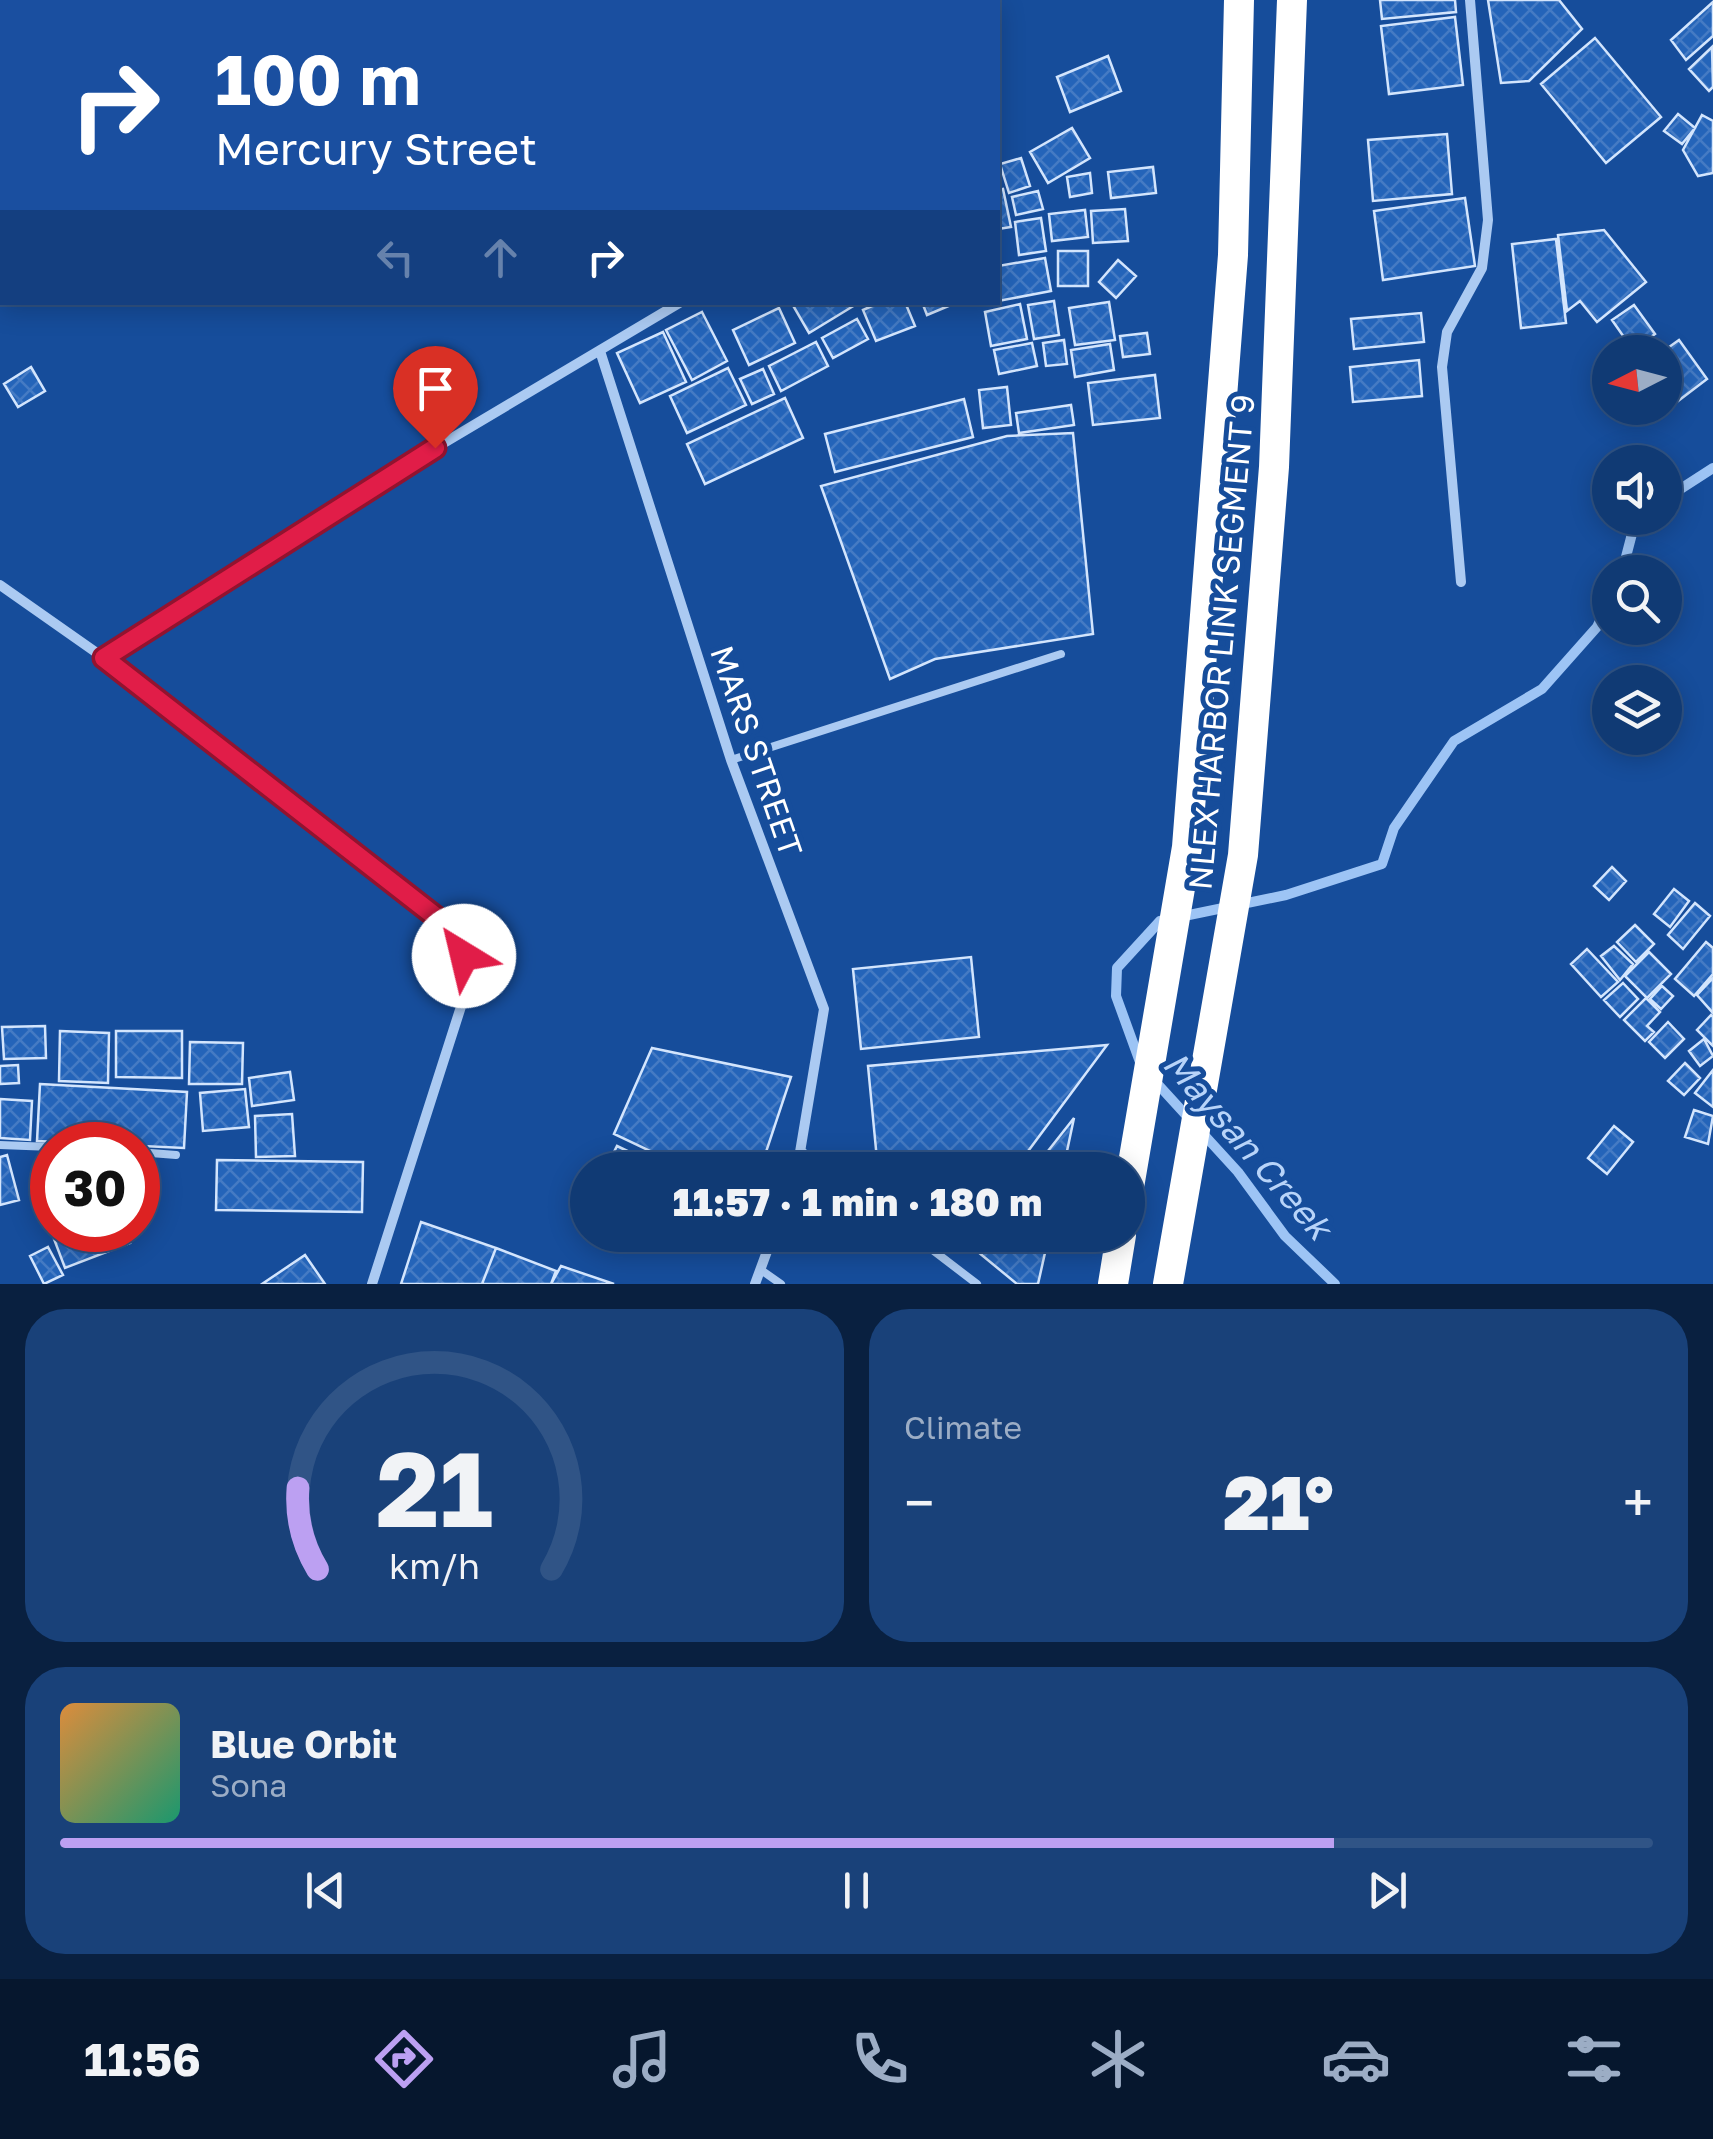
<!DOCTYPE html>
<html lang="en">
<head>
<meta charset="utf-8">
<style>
  body { margin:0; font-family:"Golos Text",sans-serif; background:#194179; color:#f1f3f6; height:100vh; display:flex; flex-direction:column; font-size:38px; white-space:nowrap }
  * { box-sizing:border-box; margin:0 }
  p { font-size:32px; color:#9cadc5 }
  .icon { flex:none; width:55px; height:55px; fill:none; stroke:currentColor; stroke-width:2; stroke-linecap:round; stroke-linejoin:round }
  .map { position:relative; height:1284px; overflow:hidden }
  .details { display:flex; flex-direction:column; gap:25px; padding:25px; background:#092040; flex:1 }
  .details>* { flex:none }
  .banner { position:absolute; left:0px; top:0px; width:1000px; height:305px; box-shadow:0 5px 25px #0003,0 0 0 2px #305486; background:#1a4fa0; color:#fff; overflow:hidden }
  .needle { width:65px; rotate:264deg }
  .buttons { position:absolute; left:1592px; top:335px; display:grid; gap:20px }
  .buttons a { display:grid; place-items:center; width:90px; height:90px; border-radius:50%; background:#103a74; box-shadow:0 5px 25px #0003,0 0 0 2px #305486; font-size:50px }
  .speed { position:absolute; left:30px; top:1122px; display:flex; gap:20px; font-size:50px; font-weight:700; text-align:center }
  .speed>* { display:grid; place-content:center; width:130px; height:130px; border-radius:50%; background:#103a74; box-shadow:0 5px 25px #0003,0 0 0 2px #305486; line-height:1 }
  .speed .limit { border:15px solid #d22; background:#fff; color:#111 }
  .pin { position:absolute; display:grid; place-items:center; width:85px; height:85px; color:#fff; margin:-102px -42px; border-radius:50% 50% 50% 0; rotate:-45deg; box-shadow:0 0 10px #0007 }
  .pin .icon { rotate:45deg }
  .me { position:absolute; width:110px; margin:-55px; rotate:324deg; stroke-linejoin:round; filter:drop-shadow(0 0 8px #0008) }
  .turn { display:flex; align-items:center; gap:35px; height:210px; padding:0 50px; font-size:45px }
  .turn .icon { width:130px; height:130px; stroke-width:2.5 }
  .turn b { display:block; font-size:70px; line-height:85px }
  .lanes { display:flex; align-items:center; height:95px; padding:0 50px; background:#0003; justify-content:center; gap:50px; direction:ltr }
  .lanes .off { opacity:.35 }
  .big { font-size:75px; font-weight:800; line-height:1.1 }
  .details .card { flex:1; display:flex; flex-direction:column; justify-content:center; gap:15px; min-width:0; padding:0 35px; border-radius:40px; background:#194179 }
  .details .dial { align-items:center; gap:0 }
  .dial svg { height:260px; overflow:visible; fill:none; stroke:#305486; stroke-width:7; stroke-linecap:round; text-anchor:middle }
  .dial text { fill:#f1f3f6; stroke:none }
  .song { display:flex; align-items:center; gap:30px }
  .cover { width:120px; height:120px; border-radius:15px; background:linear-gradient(135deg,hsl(30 70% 55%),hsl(160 70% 35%)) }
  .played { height:10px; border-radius:5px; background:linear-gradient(90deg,#bca0f2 80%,#305486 80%) }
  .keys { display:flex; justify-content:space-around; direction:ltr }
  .heat { display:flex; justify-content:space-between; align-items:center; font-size:55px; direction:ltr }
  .details .tiles { flex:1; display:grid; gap:25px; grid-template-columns:1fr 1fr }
  .card:last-child { grid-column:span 2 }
  .trip { position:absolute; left:570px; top:1152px; width:575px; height:100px; border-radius:50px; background:#103a74; box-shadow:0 5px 25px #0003,0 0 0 2px #305486; font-weight:800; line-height:100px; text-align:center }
  .tabs { display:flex; height:160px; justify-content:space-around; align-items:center; background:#06172e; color:#9cadc5 }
  .tabs .icon { width:70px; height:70px }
  .tabs .current { color:#bca0f2 }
  .tabs b { font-size:45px; color:#f1f3f6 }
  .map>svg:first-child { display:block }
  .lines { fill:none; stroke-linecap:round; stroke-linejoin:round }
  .stream { stroke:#9dc4f5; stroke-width:10 }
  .building { fill:url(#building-cross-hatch); stroke:#d3e5fd; stroke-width:2.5 }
  .lane { stroke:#abcaf2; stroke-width:8 }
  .street { stroke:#abcaf2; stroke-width:10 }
  .highway { stroke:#fff; stroke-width:30 }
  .route-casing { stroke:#92132f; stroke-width:25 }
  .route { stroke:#e11d48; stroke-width:18 }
  .labels { text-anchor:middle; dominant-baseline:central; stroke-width:10; stroke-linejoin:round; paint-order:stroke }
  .street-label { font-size:32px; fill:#fff; stroke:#164d9b }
  .water-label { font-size:35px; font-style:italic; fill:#b8d4f9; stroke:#164d9b }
</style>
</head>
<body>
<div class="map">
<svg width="1713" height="1284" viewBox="0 0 1713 1284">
  <defs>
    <pattern id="building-cross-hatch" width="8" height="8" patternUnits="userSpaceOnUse" patternTransform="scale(2.5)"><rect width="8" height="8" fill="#2464b9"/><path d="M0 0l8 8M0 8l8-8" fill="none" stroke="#457bc4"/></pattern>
  </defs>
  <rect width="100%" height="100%" fill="#164d9b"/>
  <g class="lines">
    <path class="stream" d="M 1665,499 L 1713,468
      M 1622,572 L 1633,530 L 1646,518
      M 1140,1062 L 1116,996 L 1117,968 L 1160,921 L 1286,895 L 1382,864 L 1394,828 L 1454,741 L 1542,689 L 1597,627 L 1610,601
      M 1153,1079 L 1238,1172 L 1285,1236 L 1335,1284"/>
  </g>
  <path class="building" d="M 127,0 L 336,0 L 337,2 L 127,2 Z
    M 378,0 L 504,0 L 505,2 L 378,2 Z
    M 1380,0 L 1455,0 L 1456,12 L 1382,19 Z
    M 1488,0 L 1559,0 L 1582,29 L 1529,81 L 1501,83 Z
    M 1713,2 L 1713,36 L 1686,60 L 1671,40 Z
    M 1455,17 L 1463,85 L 1389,94 L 1381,26 Z
    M 1595,38 L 1661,117 L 1606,163 L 1541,84 Z
    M 1712,47 L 1713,87 L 1709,91 L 1689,69 Z
    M 1108,56 L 1121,91 L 1070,112 L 1057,77 Z
    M 1678,114 L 1695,128 L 1682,144 L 1664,131 Z
    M 1702,115 L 1713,121 L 1713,173 L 1698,176 L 1683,150 Z
    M 1072,128 L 1090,158 L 1048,183 L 1030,152 Z
    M 1447,134 L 1452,194 L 1373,201 L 1368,140 Z
    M 1021,158 L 1030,186 L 1009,193 L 1000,164 Z
    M 1153,167 L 1156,193 L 1111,198 L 1108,172 Z
    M 1090,173 L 1092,193 L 1070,197 L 1067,177 Z
    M 1003,189 L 1011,227 L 998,229 L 998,190 Z
    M 1038,191 L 1043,209 L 1016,215 L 1012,197 Z
    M 1465,198 L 1475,266 L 1383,280 L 1374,211 Z
    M 1125,209 L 1128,241 L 1093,243 L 1091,211 Z
    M 1085,210 L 1088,237 L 1052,241 L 1049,214 Z
    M 1041,218 L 1046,251 L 1019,255 L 1015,222 Z
    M 1604,230 L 1646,282 L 1597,322 L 1580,301 L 1567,311 L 1558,235 Z
    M 1556,239 L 1566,323 L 1521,328 L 1512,244 Z
    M 1058,251 L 1088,251 L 1088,286 L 1058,286 Z
    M 1045,258 L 1051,291 L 998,301 L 998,266 Z
    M 1118,260 L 1136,276 L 1116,298 L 1099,282 Z
    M 1054,301 L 1059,335 L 1034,339 L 1028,305 Z
    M 791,302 L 854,302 L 855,305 L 809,333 Z
    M 881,302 L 905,302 L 915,326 L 876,341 L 863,310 Z
    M 922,302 L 958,302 L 927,315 Z
    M 1109,302 L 1115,340 L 1075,345 L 1069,308 Z
    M 1020,304 L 1027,339 L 991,346 L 985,312 Z
    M 1634,305 L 1655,334 L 1633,350 L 1612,320 Z
    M 779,308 L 795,343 L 749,365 L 733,330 Z
    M 702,312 L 727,361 L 692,380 L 666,330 Z
    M 1421,313 L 1424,342 L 1354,349 L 1351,319 Z
    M 857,319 L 868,339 L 833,358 L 822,338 Z
    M 663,332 L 686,382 L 640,403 L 617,353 Z
    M 1147,333 L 1150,354 L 1123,357 L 1120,336 Z
    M 1064,340 L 1067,364 L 1046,366 L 1043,343 Z
    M 1679,340 L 1707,379 L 1661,414 L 1656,408 L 1665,408 L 1662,352 Z
    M 816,342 L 828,366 L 781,391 L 769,366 Z
    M 1032,343 L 1037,366 L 999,374 L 994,350 Z
    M 1110,344 L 1114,370 L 1075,377 L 1071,350 Z
    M 1419,360 L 1422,396 L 1353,402 L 1350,367 Z
    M 31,367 L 45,391 L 18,407 L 4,384 Z
    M 728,368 L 746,405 L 687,433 L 670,396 Z
    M 763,369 L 774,394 L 752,404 L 740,379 Z
    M 1155,375 L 1160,418 L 1093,425 L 1088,383 Z
    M 1007,387 L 1011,425 L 983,428 L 979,390 Z
    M 785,398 L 803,438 L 705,484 L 687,444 Z
    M 964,399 L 973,437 L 835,472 L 825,434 Z
    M 1071,405 L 1074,425 L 1019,433 L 1016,413 Z
    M 1073,433 L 1093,634 L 935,659 L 890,679 L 821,486 L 1007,436 Z
    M 1612,867 L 1626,881 L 1609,900 L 1594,886 Z
    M 1674,889 L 1689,901 L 1670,927 L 1654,914 Z
    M 1695,903 L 1710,916 L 1683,949 L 1668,935 Z
    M 1635,925 L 1654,944 L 1636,962 L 1617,942 Z
    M 1706,942 L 1713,948 L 1713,974 L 1694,996 L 1675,979 Z
    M 1614,946 L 1633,964 L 1620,980 L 1601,956 Z
    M 1587,949 L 1618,982 L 1601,997 L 1571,964 Z
    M 1649,952 L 1671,974 L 1647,998 L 1625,976 Z
    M 971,957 L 979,1037 L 861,1049 L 853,969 Z
    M 1713,978 L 1713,1013 L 1697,995 Z
    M 1623,983 L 1638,999 L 1620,1017 L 1604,1000 Z
    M 1662,986 L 1673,996 L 1661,1009 L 1650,999 Z
    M 1646,998 L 1660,1012 L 1647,1026 L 1654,1032 L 1645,1041 L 1624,1020 Z
    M 1711,1015 L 1713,1017 L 1713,1046 L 1697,1030 Z
    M 1668,1022 L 1684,1039 L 1665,1058 L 1649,1042 Z
    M 45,1026 L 46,1058 L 4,1059 L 2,1027 Z
    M 60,1031 L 109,1033 L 108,1083 L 59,1081 Z
    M 116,1031 L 182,1031 L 182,1078 L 116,1077 Z
    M 1704,1039 L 1713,1056 L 1700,1066 L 1689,1051 Z
    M 190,1042 L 243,1043 L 242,1084 L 189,1084 Z
    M 1107,1045 L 1014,1170 L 878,1170 L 868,1066 Z
    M 652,1048 L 791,1077 L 760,1170 L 690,1170 L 614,1134 Z
    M 1685,1063 L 1700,1078 L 1684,1095 L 1668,1081 Z
    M 18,1065 L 19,1083 L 0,1084 L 0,1066 Z
    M 1713,1070 L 1713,1107 L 1695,1093 Z
    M 290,1072 L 294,1100 L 252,1106 L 249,1078 Z
    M 40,1084 L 187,1092 L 184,1148 L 37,1141 Z
    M 245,1089 L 249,1127 L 203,1131 L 200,1093 Z
    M 0,1099 L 32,1101 L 30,1140 L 0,1138 Z
    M 1694,1110 L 1713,1116 L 1708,1144 L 1685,1137 Z
    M 292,1114 L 295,1156 L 256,1157 L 255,1116 Z
    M 1074,1118 L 1063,1170 L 1033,1170 Z
    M 1614,1126 L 1633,1142 L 1607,1174 L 1588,1158 Z
    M 617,1146 L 667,1170 L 605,1170 Z
    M 7,1155 L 19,1200 L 0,1205 L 0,1157 Z
    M 217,1160 L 363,1162 L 362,1212 L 216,1210 Z
    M 52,1173 L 52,1230 L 126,1230 L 130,1243 L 65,1268 L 32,1181 Z
    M 421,1222 L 496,1248 L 482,1284 L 401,1284 Z
    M 705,1235 L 744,1235 L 736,1251 Z
    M 981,1235 L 1049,1235 L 1038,1284 L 1017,1284 L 972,1247 Z
    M 48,1247 L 63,1275 L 44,1284 L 30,1256 Z
    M 496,1248 L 556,1271 L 551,1284 L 482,1284 Z
    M 305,1255 L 325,1284 L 262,1284 Z
    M 561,1266 L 614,1284 L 551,1284 Z"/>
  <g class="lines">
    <path class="lane" d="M 365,0 L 366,2
      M 731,760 L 1061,654
      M 0,1145 L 52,1147
      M 138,1152 L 176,1155
      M 803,1152 L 827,1170
      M 913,1235 L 977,1284
      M 761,1270 L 781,1284"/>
    <path class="street" d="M 795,0 L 796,2
      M 600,351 L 731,760 L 824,1009 L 797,1170
      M 1461,582 L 1442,367 L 1447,332 L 1482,268 L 1488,220 L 1470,0
      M 0,585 L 104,658 L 454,931 C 465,951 468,969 466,991 L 372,1284
      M 104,658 L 336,507 L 681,302
      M 755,1284 L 773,1235"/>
    <path class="highway" d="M 1128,1193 L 1187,847 L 1233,255 L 1239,0
      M 1113,1284 L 1121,1235
      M 1168,1284 L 1243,855 L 1274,467 L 1292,0"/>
  </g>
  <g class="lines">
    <g class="route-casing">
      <path id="route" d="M 435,448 L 104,658 L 454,931 L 464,956"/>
    </g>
    <use href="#route" class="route"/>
  </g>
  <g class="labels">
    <g class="street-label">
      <text transform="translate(1221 642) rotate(-85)">NLEX HARBOR LINK SEGMENT 9</text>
      <text transform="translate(757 751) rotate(71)">MARS STREET</text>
    </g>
    <g class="water-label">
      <text transform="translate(1248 1145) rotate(49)">Maysan Creek</text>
    </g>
  </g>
</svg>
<div class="buttons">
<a><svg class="needle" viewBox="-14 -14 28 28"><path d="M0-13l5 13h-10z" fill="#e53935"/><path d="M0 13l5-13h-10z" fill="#9cadc5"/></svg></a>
<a><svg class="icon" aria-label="sound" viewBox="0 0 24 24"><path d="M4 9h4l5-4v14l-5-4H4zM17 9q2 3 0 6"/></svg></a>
<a><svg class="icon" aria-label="search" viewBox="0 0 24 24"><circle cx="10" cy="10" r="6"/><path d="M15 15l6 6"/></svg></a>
<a><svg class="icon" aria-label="layers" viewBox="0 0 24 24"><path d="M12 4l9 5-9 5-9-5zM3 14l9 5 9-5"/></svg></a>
</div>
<div class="speed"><div class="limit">30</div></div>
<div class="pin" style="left:435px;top:448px;background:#d93025"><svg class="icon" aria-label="arrive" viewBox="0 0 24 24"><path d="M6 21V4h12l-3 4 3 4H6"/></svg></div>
<svg class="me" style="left:464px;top:956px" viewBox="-20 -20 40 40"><circle r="19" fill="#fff"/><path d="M0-13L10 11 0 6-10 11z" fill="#e11d48"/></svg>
<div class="trip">11:57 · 1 min · 180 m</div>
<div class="banner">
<div class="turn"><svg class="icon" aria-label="right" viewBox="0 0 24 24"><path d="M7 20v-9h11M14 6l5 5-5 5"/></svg><div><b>100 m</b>Mercury Street</div></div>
<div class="lanes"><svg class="icon off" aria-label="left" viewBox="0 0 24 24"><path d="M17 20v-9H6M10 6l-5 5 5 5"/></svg><svg class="icon off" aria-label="ahead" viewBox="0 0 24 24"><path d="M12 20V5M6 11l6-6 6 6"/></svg><svg class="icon" aria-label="right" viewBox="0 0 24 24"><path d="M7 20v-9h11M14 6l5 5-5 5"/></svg></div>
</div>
</div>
<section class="details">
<div class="tiles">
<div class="card dial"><svg viewBox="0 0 100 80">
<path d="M14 69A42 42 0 1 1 86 69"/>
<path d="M14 69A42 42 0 0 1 8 44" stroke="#bca0f2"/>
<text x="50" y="56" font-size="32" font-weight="700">21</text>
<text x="50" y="72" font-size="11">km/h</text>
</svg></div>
<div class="card"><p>Climate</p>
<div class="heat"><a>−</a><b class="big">21°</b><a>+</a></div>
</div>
<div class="card">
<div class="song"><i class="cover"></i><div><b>Blue Orbit</b><p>Sona</p></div></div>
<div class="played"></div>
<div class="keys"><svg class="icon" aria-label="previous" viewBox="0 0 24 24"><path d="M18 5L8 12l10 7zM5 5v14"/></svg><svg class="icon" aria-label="pause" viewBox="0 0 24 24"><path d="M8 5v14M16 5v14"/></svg><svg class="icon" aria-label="next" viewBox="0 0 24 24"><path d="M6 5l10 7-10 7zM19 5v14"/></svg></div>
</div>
</div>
</section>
<nav class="tabs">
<b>11:56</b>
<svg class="icon current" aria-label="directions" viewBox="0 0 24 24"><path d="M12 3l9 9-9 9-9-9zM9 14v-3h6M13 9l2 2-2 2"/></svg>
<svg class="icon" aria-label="music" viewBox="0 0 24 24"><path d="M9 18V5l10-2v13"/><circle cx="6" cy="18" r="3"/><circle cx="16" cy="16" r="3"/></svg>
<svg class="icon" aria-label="phone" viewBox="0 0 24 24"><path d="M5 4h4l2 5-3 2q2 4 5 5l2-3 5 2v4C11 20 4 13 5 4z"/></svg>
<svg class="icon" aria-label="climate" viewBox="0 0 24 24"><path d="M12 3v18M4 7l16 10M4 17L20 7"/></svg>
<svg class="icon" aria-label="car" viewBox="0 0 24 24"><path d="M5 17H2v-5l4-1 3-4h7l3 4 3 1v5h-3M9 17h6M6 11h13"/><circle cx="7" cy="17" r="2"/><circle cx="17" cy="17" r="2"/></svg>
<svg class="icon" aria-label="filters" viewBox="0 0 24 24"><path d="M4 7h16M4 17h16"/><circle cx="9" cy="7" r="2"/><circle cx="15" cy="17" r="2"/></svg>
</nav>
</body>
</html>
